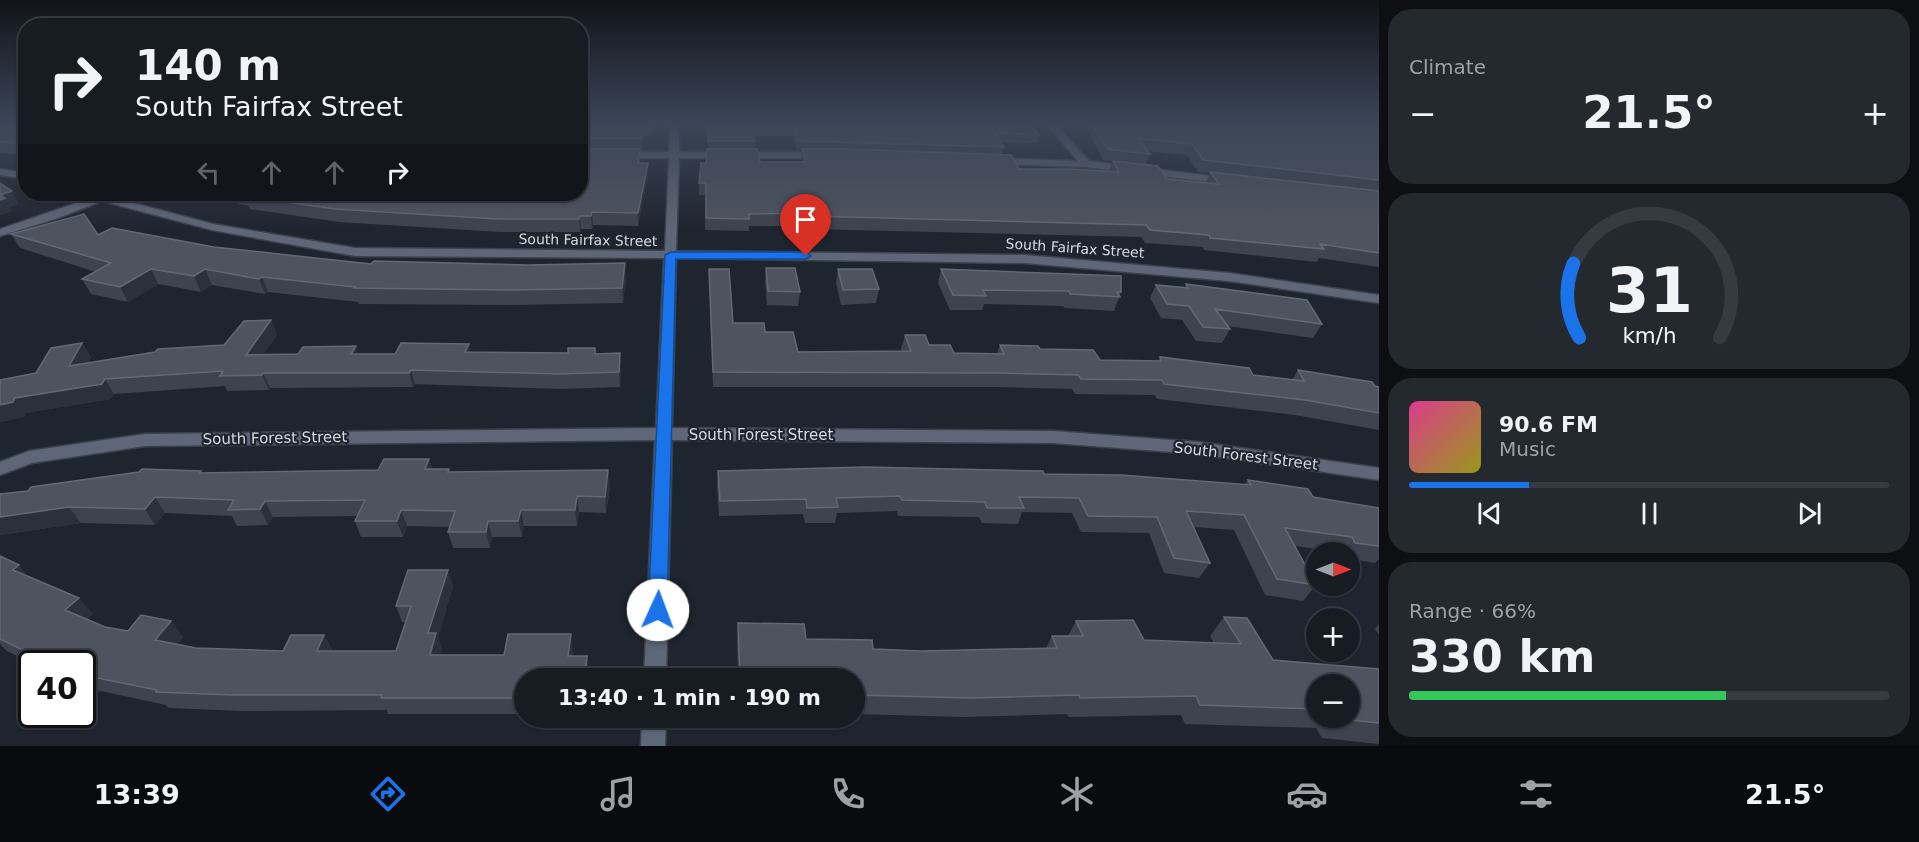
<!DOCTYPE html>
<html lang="en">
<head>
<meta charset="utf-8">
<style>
  body { margin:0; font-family:"DejaVu Sans",sans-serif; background:#242930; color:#f1f3f6; height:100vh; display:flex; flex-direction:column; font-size:22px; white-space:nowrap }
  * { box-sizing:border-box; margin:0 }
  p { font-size:20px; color:#9ea1a6 }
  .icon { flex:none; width:33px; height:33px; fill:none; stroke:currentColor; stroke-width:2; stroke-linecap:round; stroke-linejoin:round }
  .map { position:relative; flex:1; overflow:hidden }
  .details { display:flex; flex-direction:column; gap:9px; padding:9px; background:#0d0f13; width:540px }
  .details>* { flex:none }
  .banner { position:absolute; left:18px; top:18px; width:570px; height:183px; border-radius:24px; box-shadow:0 2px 4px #0004,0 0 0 2px #363a41; background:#171c23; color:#f1f3f6; overflow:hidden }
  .needle { width:39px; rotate:90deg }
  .controls { position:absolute; left:1306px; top:542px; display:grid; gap:12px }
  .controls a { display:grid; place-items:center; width:54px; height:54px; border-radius:50%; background:#171c23; box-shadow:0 2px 4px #0004,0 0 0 2px #363a41; font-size:30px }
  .speed { position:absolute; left:18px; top:650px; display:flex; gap:12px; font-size:30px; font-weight:700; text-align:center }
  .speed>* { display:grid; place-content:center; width:78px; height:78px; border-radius:50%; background:#171c23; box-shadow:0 2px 4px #0004,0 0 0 2px #363a41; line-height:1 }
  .speed .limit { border:3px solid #111; border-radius:9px; background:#fff; color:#111 }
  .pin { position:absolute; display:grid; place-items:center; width:51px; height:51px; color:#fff; margin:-62px -26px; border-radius:50% 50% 50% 0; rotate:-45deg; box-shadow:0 0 6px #0007 }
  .pin .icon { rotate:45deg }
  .me { position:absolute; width:66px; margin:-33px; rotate:2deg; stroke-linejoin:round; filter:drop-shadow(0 0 4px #0008) }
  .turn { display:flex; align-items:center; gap:21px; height:126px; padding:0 18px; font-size:27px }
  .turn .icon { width:78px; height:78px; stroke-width:2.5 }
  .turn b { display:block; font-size:42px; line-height:51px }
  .lanes { display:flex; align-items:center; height:57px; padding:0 18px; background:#0003; justify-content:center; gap:30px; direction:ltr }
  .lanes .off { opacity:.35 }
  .big { font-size:45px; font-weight:800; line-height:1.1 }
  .details .widget { flex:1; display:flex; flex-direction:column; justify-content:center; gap:9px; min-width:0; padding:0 21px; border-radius:24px; background:#242930 }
  .details .dial { align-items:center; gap:0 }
  .dial svg { height:156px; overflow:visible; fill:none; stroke:#363a41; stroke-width:7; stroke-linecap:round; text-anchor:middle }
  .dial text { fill:#f1f3f6; stroke:none }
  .song { display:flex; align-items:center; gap:18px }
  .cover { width:72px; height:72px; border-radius:9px; background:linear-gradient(135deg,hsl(330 70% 55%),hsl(60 70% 35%)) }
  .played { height:6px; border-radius:3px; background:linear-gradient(90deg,#1a73e8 25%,#363a41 25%) }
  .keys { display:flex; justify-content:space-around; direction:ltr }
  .heat { display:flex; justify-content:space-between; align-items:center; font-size:33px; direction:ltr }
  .charge { height:9px; border-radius:4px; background:linear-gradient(90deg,#34c759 66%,#363a41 0) }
  .trip { position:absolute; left:514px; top:668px; width:351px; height:60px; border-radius:30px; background:#171c23; box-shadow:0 2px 4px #0004,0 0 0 2px #363a41; font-weight:800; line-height:60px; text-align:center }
  .menu { display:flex; height:96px; justify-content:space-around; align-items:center; background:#090b0e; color:#9ea1a6 }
  .menu .icon { width:42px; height:42px }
  .menu .on { color:#1a73e8 }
  .menu b { font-size:27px; color:#f1f3f6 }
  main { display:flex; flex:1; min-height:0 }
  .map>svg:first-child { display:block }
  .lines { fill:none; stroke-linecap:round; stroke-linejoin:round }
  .minor-casing { stroke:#3c424c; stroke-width:3 }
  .minor { fill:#5e6777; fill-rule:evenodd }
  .wall { fill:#3d444f; fill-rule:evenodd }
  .shaded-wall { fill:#2a313c }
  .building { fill:#4e545f; stroke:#636973; stroke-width:1.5 }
  .route { fill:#1a73e8; stroke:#114b97; stroke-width:1.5 }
  .labels { text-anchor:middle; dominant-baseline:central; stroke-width:4.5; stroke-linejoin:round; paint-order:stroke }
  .far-street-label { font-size:14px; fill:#d6dae2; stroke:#1f252f }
  .street-label { font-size:15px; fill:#d6dae2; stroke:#1f252f }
</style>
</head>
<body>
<main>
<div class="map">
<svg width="1379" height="746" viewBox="0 0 1379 746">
  <rect width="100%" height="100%" fill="#1f252f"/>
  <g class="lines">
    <g class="minor-casing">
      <path id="minor" d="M 671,125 L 679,125 L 679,152 L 820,152 L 825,155 L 820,158 L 679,158 L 676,251 L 1025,255 L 1229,273 L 1379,295 L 1379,303 L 1229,281 L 1025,263 L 676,258 L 672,428 L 1053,431 L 1198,442 L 1379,468 L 1379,480 L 1198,454 L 1053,443 L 672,440 L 666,678 L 644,678 L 655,440 L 145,446 L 32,463 L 0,475 L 0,462 L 29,451 L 145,434 L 656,428 L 664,258 L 355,256 L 212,230 L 102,201 L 58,218 L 0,236 L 0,229 L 91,198 L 84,194 L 99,194 L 213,224 L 355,248 L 665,251 L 669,158 L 580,158 L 580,152 L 669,152 Z
        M 1047,125 L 1056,125 L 1089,161 L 1227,178 L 1232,181 L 1227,184 L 1086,167 L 994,164 L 989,161 L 994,158 L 1078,161 Z
        M 0,169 L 26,173 L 26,179 L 0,175 Z
        M 642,717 L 666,717 L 665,746 L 641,746 Z"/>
    </g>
    <use href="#minor" class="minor"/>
  </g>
  <path class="wall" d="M 0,125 L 26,125 L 26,155 L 0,153 Z
    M 580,125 L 652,125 L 651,136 L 644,136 L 642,150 L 640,150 L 640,163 L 648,174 L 638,226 L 593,225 L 592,229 L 581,229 L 580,232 L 500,232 L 339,222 L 250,209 L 249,206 L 197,194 L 580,194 Z
    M 703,125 L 1030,125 L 1039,135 L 1037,143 L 1000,142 L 1004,147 L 1002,155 L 1019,169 L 1109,172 L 1112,161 L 1103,160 L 1085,125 L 1379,125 L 1379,267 L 1319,258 L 1317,262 L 1204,250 L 1203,247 L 1145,243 L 1141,237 L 808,229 L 807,226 L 749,226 L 749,231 L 705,230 L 706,195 L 699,195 L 699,183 L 706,163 L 708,149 L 708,135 L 704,135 ZM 754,136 L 793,136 L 797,150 L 802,150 L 801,162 L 760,162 L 755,149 ZM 1148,151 L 1187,155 L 1198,172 L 1210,173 L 1206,183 L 1167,179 L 1146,164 L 1150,154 Z
    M 11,234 L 98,235 L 371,264 L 626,279 L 623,303 L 513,305 L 359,304 L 358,302 L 268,292 L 265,294 L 212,285 L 201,292 L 158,284 L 128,302 L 91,294 L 82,279 L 96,272 L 20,248 Z
    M 766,268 L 800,292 L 798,306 L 767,305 L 765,282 Z
    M 709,269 L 733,323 L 765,332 L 798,352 L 902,351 L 901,349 L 905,335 L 954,353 L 997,354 L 1000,345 L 1040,349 L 1100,360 L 1158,361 L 1160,357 L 1253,375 L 1292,380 L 1298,370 L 1379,387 L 1379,430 L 1295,415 L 1157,399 L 1155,395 L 1075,394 L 1072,389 L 996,387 L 713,387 Z
    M 838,269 L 879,289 L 876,303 L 841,305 L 836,283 Z
    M 941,269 L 1121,292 L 1114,311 L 1065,308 L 1063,306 L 984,304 L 982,310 L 950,310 L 938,283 Z
    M 1186,284 L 1322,324 L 1313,338 L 1227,326 L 1230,329 L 1222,343 L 1196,341 L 1182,320 L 1161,318 L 1150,298 L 1156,285 L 1185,287 Z
    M 271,320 L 277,335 L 263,354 L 395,354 L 470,352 L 596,354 L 621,368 L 620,387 L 561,389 L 415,384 L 413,387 L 270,388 L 269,390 L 227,391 L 225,386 L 114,394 L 111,399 L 25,413 L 24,417 L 0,422 L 0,380 L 36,373 L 82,343 L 91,357 L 88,363 L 224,345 Z
    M 429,459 L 432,469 L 450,472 L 608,470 L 610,486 L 606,513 L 579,512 L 577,526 L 524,526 L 522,537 L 492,537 L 490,548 L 453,548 L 448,532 L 450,527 L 407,526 L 403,537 L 361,537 L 355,521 L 357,516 L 273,517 L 268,525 L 237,526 L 232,516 L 165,513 L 155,525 L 81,523 L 0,535 L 0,494 L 202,473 L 378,470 Z
    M 718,471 L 1044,474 L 1244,485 L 1248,480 L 1313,497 L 1379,508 L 1379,559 L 1375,563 L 1350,559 L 1350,552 L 1338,552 L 1295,546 L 1316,585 L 1303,601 L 1265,595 L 1234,530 L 1194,527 L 1210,563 L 1199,578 L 1164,573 L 1149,533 L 1081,532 L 1072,513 L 1022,512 L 1018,524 L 982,523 L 979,517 L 898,516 L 897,511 L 837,513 L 835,523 L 805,523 L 803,514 L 719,516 L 717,486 Z
    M 0,556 L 28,577 L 93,614 L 87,619 L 105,627 L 128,631 L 171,621 L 183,637 L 177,645 L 196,648 L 283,651 L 324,635 L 333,651 L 396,651 L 406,622 L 402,622 L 396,606 L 453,586 L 438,637 L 442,649 L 440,655 L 504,655 L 573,650 L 573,656 L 590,672 L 589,678 L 525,678 L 525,714 L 388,714 L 387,710 L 243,711 L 169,708 L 166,705 L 82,687 L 82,663 L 32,663 L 7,651 L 0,644 Z
    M 1224,617 L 1273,660 L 1379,669 L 1379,744 L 1322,738 L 1316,728 L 1185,724 L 1181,715 L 1069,717 L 1067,714 L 962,717 L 855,714 L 855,678 L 738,678 L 737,642 L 738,623 L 806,639 L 873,649 L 921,651 L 1046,648 L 1052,636 L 1068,636 L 1076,621 L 1144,640 L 1214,643 L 1210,636 ZM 1317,684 L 1350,717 L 1317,717 Z
    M 1379,624 L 1379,635 L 1375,629 Z"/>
  <path class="shaded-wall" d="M 643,125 L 644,136 L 642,150 L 642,138 Z
    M 648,163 L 648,174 L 638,226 L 638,213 Z
    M 12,191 L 19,204 L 10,207 L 13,211 L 0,215 L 0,195 Z
    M 592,212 L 593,225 L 592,229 L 591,216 Z
    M 580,216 L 581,229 L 580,232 L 579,219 Z
    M 625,263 L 626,279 L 623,303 L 622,288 Z
    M 151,269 L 158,284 L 128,302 L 120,287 Z
    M 205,269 L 212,285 L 201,292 L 194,276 Z
    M 262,277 L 268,292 L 265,294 L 259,279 Z
    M 271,320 L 277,335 L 252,369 L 246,355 Z
    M 82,343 L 91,357 L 78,380 L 69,366 Z
    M 469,344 L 472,358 L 465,352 Z
    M 356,346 L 360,361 L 351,354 Z
    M 620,353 L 621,368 L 620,387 L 619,372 Z
    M 411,370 L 415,384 L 413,387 L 409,373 Z
    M 263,373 L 270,388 L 269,390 L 262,375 Z
    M 105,379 L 114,394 L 111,399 L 25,413 L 24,417 L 0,422 L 0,405 L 15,398 Z
    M 429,459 L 434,475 L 425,469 Z
    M 608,470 L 610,486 L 606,513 L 605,497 Z
    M 577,496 L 579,512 L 577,526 L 575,510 Z
    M 155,497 L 165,513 L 155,525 L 145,509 Z
    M 265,501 L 273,517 L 268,525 L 260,509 Z
    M 69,507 L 81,523 L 0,535 L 0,517 Z
    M 401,510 L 407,526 L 403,537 L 397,521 Z
    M 521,510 L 524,526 L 522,537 L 518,521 Z
    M 488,521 L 492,537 L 490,548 L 486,532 Z
    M 19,565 L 33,582 L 13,570 Z
    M 448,570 L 453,586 L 438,637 L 442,649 L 436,671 L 430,655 L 428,633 Z
    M 79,598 L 93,614 L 79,626 L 65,610 Z
    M 171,621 L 183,637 L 168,656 L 155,640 Z
    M 571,634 L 573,650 L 571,672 L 568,656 Z
    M 324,635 L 333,651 L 325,667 L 317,651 Z
    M 587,656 L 590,672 L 589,678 L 585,678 Z"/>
  <path class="building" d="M 0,125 L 26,125 L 26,144 L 0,142 Z
    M 580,125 L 643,125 L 642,138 L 580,138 Z
    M 704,125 L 1030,125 L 1039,135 L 995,133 L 1004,147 L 798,141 L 793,128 L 753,128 L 755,141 L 708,141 L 709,127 L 704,127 Z
    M 1093,125 L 1379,125 L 1379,180 L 1203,160 L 1192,144 L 1139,139 L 1150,154 L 1107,149 Z
    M 580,149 L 640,149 L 638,163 L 648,163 L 638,213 L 592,212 L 591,216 L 580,216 L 579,219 L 498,219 L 335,209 L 245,196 L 248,194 L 245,194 L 580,194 Z
    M 707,149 L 757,149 L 760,162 L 806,162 L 802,149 L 840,149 L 1011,155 L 1019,169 L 1072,169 L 1119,172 L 1113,161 L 1158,166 L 1167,179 L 1219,184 L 1210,172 L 1379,191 L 1379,253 L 1320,244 L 1324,249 L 1210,238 L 1209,235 L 1150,230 L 1146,225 L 810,216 L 809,213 L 749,214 L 749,219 L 706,218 L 706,183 L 699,183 L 701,163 L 706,163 Z
    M 0,183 L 12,191 L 0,195 Z
    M 0,195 L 5,198 L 0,200 Z
    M 84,214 L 98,235 L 112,228 L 214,247 L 371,264 L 374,261 L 528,265 L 625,263 L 622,288 L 511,290 L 354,288 L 355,287 L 262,277 L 259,279 L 205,269 L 194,276 L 151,269 L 120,287 L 82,279 L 111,263 L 11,234 Z
    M 766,268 L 795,268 L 800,292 L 768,291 Z
    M 709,269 L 729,269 L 733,323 L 764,323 L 765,332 L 793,332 L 798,352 L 911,351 L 905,335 L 925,335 L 929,345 L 950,345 L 954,353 L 1004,354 L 1000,345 L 1038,346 L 1040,349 L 1093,350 L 1100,360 L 1161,361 L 1160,357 L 1249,368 L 1253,375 L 1304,381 L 1298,370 L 1372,382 L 1375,386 L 1379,387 L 1379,413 L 1305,400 L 1164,384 L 1162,380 L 1081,379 L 1078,375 L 1001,373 L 713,372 Z
    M 838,269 L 872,269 L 879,289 L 843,290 Z
    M 941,269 L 1121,276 L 1121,292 L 1117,292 L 1120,297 L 1070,294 L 1069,291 L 983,290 L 986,296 L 953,295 Z
    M 1186,284 L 1307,300 L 1322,324 L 1215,309 L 1230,329 L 1203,327 L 1189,306 L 1167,304 L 1156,285 L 1188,288 Z
    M 271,320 L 246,355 L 298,354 L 303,347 L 356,346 L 351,354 L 395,354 L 401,343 L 469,344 L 465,352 L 568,353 L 568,348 L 595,348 L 595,354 L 620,353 L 619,372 L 559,374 L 411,370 L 409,373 L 263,373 L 262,375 L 220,376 L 223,371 L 105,379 L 102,384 L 15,398 L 13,402 L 0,405 L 0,380 L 36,373 L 51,348 L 82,343 L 69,366 L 155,352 L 158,349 L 224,345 L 244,321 Z
    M 384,459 L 429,459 L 425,469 L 449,469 L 448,472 L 608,470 L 605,497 L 577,496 L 575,510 L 521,510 L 518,521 L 488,521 L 486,532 L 448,532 L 455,511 L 401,510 L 397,521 L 355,521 L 365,500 L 265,501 L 260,509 L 228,510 L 234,500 L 155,497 L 145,509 L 69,507 L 0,517 L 0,494 L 28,491 L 31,487 L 139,472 L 142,469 L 201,471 L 200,473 L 378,470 Z
    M 866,467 L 1043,471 L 1044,474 L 1121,475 L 1251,485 L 1248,480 L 1308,489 L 1313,497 L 1379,508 L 1379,546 L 1355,543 L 1352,537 L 1285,528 L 1316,585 L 1277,579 L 1244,515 L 1186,511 L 1210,563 L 1174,558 L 1157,517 L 1088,516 L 1079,498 L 1019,497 L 1024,508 L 987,508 L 985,502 L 902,500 L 900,496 L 836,498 L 838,507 L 807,508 L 806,499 L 720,501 L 718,471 Z
    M 0,556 L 19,565 L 13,570 L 79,598 L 65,610 L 105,627 L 128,631 L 141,615 L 171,621 L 155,640 L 196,648 L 283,651 L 291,635 L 324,635 L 317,651 L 396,651 L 411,606 L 396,606 L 408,570 L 448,570 L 428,633 L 436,633 L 430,655 L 504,655 L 508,634 L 571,634 L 568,656 L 587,656 L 585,678 L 525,678 L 525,698 L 381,698 L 382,695 L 232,695 L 156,692 L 157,690 L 82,675 L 82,663 L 50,663 L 0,639 Z
    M 1224,617 L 1247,618 L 1273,660 L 1379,669 L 1379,723 L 1341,719 L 1340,717 L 1350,717 L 1350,684 L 1317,684 L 1317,709 L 1200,705 L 1196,696 L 1080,698 L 1079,695 L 970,698 L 855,695 L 855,678 L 740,678 L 738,623 L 804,624 L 806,639 L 872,640 L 873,649 L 921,651 L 1057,648 L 1052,636 L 1083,636 L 1076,621 L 1133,620 L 1144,640 L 1241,644 Z"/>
  <linearGradient id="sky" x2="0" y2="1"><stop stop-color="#11141a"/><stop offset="0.54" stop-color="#3c4658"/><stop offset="1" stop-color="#3c4658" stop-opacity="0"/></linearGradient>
  <rect width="1379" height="230" fill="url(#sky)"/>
  <path class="route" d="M 671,252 L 806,252 L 811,256 L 806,259 L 676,259 L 667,610 L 664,616 L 658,619 L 651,616 L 648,610 L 665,255 Z"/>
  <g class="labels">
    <g class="far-street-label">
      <text transform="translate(588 240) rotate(1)">South Fairfax Street</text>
      <text transform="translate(1075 248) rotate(4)">South Fairfax Street</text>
    </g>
    <g class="street-label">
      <text x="761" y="435">South Forest Street</text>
      <text transform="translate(275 438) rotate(-1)">South Forest Street</text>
      <text transform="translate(1246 456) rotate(7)">South Forest Street</text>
    </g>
  </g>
</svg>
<div class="controls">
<a><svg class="needle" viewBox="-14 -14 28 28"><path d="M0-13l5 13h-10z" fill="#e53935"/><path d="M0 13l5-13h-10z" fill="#9ea1a6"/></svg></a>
<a>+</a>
<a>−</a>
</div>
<div class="speed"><div class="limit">40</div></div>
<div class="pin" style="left:806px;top:256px;background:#d93025"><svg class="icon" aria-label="arrive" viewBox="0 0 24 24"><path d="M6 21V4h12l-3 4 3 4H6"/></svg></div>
<svg class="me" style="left:658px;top:610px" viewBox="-20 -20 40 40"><circle r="19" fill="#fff"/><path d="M0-13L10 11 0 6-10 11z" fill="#1a73e8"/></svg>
<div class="trip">13:40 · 1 min · 190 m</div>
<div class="banner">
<div class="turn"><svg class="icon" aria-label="right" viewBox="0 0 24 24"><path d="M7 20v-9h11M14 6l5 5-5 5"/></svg><div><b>140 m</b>South Fairfax Street</div></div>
<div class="lanes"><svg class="icon off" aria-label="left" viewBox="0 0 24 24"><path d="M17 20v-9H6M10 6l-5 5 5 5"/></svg><svg class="icon off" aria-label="ahead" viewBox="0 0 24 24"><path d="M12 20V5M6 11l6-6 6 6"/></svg><svg class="icon off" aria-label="ahead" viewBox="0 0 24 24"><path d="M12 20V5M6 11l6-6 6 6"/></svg><svg class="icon" aria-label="right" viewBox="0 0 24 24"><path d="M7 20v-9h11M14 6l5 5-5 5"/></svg></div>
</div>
</div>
<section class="details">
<div class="widget"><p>Climate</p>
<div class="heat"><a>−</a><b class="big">21.5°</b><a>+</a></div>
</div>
<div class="widget dial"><svg viewBox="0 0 100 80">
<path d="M14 69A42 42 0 1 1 86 69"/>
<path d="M14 69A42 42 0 0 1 11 31" stroke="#1a73e8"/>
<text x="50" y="56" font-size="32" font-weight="700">31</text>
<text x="50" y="72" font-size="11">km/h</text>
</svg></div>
<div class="widget">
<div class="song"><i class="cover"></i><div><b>90.6 FM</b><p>Music</p></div></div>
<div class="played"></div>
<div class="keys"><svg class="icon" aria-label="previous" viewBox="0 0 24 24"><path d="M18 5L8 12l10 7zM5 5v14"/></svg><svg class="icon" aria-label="pause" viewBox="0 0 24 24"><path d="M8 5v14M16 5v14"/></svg><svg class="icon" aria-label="next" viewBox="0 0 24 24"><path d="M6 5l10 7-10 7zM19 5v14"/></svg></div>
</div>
<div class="widget"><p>Range · 66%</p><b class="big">330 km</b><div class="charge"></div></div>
</section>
</main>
<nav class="menu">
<b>13:39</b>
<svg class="icon on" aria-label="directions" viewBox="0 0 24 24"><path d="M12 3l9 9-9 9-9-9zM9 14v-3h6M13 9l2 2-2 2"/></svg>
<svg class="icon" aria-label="music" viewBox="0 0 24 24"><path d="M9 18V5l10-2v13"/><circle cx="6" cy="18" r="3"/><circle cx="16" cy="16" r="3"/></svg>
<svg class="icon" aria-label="phone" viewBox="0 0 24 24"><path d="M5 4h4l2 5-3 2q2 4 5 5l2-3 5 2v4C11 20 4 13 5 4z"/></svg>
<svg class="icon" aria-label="climate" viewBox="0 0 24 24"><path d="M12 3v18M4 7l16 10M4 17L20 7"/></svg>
<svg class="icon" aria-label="car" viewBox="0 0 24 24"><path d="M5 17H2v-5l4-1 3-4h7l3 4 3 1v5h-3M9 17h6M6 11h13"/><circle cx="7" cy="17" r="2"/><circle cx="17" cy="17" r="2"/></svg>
<svg class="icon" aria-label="filters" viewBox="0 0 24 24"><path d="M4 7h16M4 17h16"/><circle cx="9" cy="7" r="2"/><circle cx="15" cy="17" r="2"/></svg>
<b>21.5°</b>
</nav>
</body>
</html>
